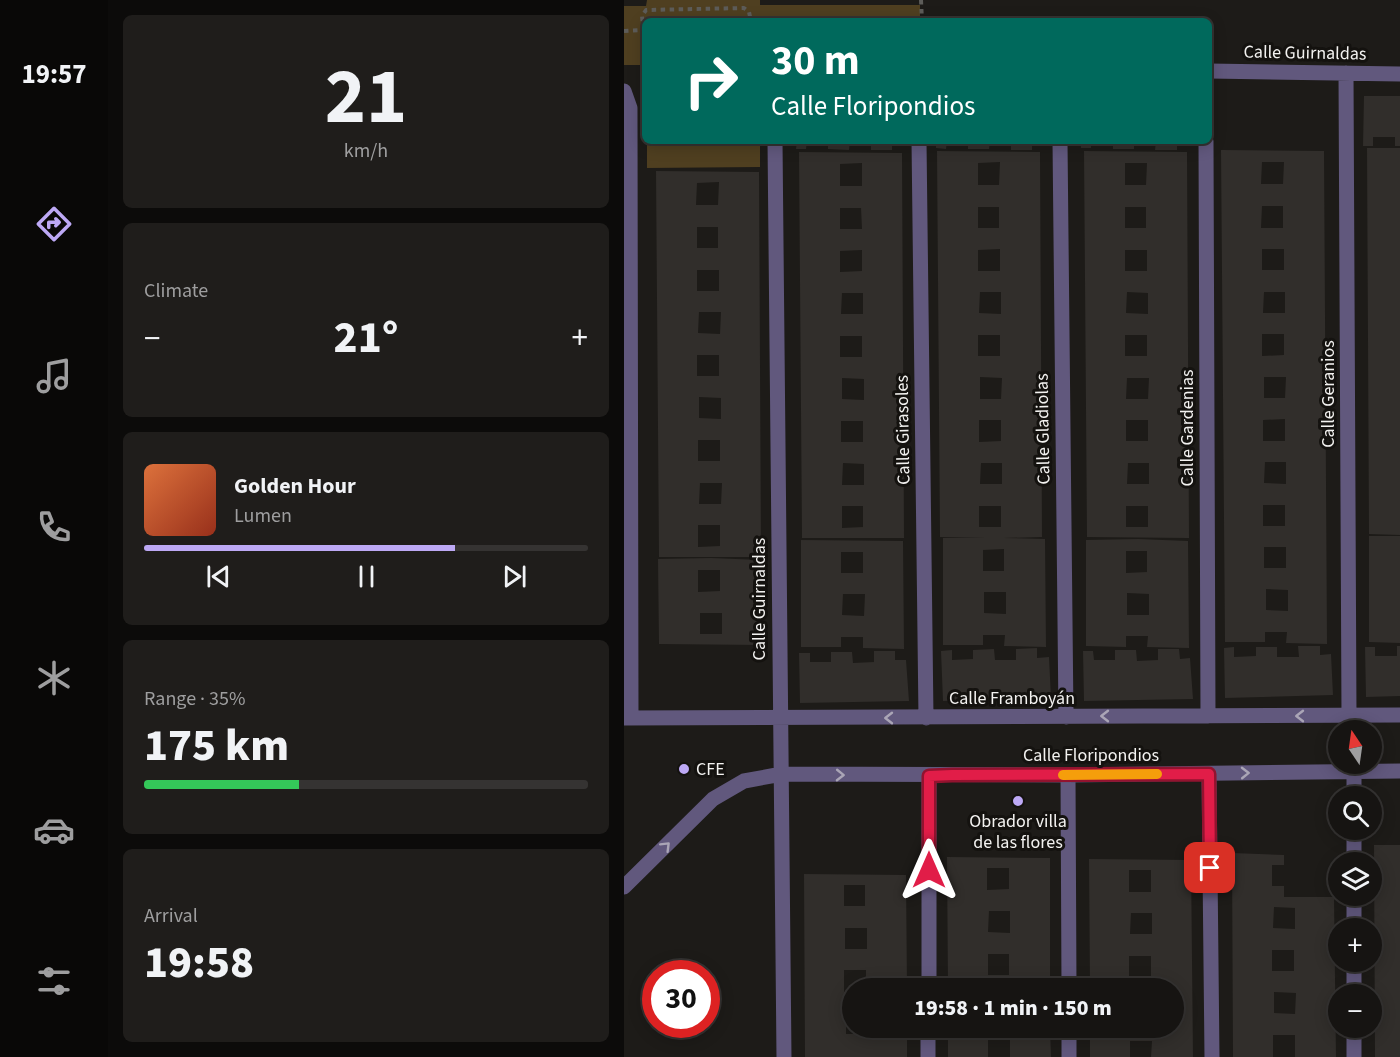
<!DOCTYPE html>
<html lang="en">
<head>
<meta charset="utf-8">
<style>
  body { margin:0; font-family:"Source Sans 3",sans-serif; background:#1f1d1b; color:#f1f3f6; height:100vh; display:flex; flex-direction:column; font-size:22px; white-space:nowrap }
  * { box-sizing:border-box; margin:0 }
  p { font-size:20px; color:#9e9e9f }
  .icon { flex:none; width:33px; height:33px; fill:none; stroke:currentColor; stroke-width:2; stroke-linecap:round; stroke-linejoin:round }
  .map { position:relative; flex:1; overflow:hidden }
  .panel { display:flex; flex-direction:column; gap:15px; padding:15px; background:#0c0b0a; width:516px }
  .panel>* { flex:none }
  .hud { position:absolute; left:18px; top:18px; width:570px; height:126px; border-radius:9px; box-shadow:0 3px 15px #0003,0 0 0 2px #353332; background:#00695c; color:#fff; overflow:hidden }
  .needle { width:39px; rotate:347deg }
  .controls { position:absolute; left:704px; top:720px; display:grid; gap:12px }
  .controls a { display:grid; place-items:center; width:54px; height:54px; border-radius:50%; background:#161412; box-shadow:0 3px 15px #0003,0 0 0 2px #353332; font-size:30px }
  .speed { position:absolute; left:18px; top:960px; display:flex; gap:12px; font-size:30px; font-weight:700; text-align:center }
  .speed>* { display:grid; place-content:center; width:78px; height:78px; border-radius:50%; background:#161412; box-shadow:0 3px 15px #0003,0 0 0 2px #353332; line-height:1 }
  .speed .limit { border:9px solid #d22; background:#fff; color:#111 }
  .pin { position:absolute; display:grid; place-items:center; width:51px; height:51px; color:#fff; margin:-26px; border-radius:12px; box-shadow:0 3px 9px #0006 }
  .me { position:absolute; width:66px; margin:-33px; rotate:0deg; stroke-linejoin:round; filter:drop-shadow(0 0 4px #0008) }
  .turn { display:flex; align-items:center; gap:21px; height:126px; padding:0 30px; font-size:27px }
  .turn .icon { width:78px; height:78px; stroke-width:2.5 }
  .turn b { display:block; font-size:42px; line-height:51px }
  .big { font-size:45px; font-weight:800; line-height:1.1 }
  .panel .tile { flex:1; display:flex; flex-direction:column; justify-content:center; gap:9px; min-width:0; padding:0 21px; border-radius:9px; background:#1f1d1b }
  .panel .dial { align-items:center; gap:0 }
  .dial b { font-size:78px; line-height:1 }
  .song { display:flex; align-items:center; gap:18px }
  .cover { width:72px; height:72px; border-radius:9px; background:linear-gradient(135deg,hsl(20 70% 55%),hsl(10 70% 35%)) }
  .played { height:6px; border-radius:3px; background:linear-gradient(90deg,#bda9f5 70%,#353332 70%) }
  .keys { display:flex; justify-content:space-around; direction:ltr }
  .heat { display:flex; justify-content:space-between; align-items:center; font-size:33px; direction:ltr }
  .charge { height:9px; border-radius:4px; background:linear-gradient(90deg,#34c759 35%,#353332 0) }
  .trip { position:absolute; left:218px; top:978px; width:342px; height:60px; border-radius:30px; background:#161412; box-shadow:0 3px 15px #0003,0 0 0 2px #353332; font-weight:800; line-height:60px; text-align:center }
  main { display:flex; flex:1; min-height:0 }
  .tabs { display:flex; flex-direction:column; width:108px; justify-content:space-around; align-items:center; background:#090807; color:#9e9e9f }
  .tabs .icon { width:42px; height:42px }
  .tabs .selected { color:#bda9f5 }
  .tabs b { font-size:27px; color:#f1f3f6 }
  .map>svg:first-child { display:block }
  .green { fill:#4f3f20 }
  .building { fill:#312e2b; fill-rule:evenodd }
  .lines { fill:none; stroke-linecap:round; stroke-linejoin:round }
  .path { stroke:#5d5c59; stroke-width:4; stroke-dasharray:4.5 4.5; stroke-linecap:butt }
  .minor { stroke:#61587d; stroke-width:15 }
  .oneway { stroke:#aaa5b6 }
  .route-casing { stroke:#92132f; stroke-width:15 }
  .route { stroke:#e11d48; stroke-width:10 }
  .slow { stroke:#f59e0b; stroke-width:10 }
  .poi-dot { fill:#bda9f5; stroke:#14120f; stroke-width:2 }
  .labels { text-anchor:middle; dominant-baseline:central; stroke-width:6; stroke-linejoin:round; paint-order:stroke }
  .street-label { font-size:18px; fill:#f3f2f0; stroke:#14120f }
  .poi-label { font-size:18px; fill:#f3f2f0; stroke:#14120f; text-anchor:start }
</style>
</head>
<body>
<main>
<nav class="tabs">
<b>19:57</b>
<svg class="icon selected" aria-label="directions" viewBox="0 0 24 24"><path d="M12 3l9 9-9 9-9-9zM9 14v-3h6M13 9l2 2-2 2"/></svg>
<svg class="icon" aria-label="music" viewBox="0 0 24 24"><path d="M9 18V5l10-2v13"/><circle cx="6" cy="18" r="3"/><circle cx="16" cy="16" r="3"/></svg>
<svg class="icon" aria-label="phone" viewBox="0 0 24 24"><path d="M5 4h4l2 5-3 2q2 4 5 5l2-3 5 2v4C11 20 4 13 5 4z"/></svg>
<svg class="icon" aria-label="climate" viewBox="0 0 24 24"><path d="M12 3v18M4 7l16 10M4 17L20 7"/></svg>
<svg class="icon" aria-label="car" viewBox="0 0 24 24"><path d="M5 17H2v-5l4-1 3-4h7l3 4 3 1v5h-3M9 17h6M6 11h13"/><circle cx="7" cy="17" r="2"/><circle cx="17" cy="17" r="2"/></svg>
<svg class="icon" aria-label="filters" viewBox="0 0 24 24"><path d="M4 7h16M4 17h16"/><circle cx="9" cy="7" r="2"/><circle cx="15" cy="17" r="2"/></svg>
</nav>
<section class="panel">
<div class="tile dial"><b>21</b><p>km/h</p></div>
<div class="tile"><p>Climate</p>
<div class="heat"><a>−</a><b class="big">21°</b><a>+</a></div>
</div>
<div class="tile">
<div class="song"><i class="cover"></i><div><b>Golden Hour</b><p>Lumen</p></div></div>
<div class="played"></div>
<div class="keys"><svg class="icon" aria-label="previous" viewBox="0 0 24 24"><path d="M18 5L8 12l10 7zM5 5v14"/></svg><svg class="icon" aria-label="pause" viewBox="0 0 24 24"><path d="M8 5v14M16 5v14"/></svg><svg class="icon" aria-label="next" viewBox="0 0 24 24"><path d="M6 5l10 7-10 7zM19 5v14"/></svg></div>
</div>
<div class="tile"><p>Range · 35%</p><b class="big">175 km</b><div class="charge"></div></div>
<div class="tile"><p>Arrival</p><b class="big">19:58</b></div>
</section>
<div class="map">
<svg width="776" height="1057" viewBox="0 0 776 1057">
  <rect width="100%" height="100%" fill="#1d1b18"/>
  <path class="green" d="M 23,0 L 136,0 L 136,5 L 296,5 L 296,21 L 21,21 L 21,65 L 0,65 L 0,6 L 22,6 Z
    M 23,141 L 136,141 L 136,167 L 23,168 Z"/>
  <path class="building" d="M 740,96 L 776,96 L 776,146 L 771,146 L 771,137 L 749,137 L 749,146 L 739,146 Z
    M 173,141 L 183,141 L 182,149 L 172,149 Z
    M 204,141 L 226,141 L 225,150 L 204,149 Z
    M 247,141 L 268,141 L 268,150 L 247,150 Z
    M 312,141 L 323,141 L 322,149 L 312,148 Z
    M 344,141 L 366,141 L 365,149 L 344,149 Z
    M 387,141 L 408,141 L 408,150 L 387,150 Z
    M 457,141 L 467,141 L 467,148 L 457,148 Z
    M 489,141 L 510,141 L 510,149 L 489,149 Z
    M 532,141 L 553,141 L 553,150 L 531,150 Z
    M 743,148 L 776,148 L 776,535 L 745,534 Z
    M 597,150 L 700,151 L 703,644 L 662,643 L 663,632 L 641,632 L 641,642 L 601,642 ZM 638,162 L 660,162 L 659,184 L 637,184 ZM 638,206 L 659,206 L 659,228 L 637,228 ZM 638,249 L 660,249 L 660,270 L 638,270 ZM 640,292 L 661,292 L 661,313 L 639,313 ZM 638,334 L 660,334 L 660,355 L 638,356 ZM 640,377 L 662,377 L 661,398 L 640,398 ZM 661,419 L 661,441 L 639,441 L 639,420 ZM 641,462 L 662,462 L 662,484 L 640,483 ZM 639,505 L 661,505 L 661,526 L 639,526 ZM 640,547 L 662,547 L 662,568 L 640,568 ZM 642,589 L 664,590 L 664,611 L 642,610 Z
    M 313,151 L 416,152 L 418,537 L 379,538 L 421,539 L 422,647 L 380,646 L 381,635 L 359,635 L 359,645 L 319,645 L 319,538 L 362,538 L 316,537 ZM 376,162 L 375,185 L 354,185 L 354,163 ZM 354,207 L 375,207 L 375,228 L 354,228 ZM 376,249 L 376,271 L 354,271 L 354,250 ZM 356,292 L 377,292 L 377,314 L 355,313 ZM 354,335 L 376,335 L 376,356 L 354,356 ZM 356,377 L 378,378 L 377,399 L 356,399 ZM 355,420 L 377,420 L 377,441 L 355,442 ZM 357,463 L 378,463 L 378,484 L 356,484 ZM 355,506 L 377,506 L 377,527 L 355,527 ZM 380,549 L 380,571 L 359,571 L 359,550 ZM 360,592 L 382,592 L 382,614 L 360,613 Z
    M 460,151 L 563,152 L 565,538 L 463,537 ZM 501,163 L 523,163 L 522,185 L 501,185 ZM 501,207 L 522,207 L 522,228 L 501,228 ZM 501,250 L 523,250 L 523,271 L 501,271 ZM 503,292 L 524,293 L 524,314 L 502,313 ZM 501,335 L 523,335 L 523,356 L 501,356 ZM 503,378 L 525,378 L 524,399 L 502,399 ZM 502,420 L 524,420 L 524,441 L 502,441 ZM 504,463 L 525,463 L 525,484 L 503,484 ZM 502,506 L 524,506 L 524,527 L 502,527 Z
    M 175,152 L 278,153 L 280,538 L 178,538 ZM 238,163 L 238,186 L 216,186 L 216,164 ZM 216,208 L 237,208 L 238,229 L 216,229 ZM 238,250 L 238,271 L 216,272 L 216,251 ZM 218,293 L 239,293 L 239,314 L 217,314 ZM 216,336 L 238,336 L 238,357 L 216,357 ZM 218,378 L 240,379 L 240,400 L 218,399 ZM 217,421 L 239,421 L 239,442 L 217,442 ZM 219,463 L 240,464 L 240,485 L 218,485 ZM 218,506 L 239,506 L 239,527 L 218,528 Z
    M 32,171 L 135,172 L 137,557 L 35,557 ZM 95,182 L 94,205 L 72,205 L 73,183 ZM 73,227 L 94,227 L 94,248 L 73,248 ZM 73,270 L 95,270 L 95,291 L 73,291 ZM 75,312 L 97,312 L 96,334 L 74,333 ZM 73,355 L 95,355 L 95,376 L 73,376 ZM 75,397 L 97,398 L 97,419 L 75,418 ZM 74,440 L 96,440 L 96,461 L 74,461 ZM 76,483 L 98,483 L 97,504 L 75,504 ZM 74,525 L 96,525 L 96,546 L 74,547 Z
    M 745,536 L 776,536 L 776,643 L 745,642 Z
    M 514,539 L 564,541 L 565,648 L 523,647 L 524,636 L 502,636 L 502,647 L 462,646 L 462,540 ZM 502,551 L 523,551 L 523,572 L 502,573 ZM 503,593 L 525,594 L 525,615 L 503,615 Z
    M 177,540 L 279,541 L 280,649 L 239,648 L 239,637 L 217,637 L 217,647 L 177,647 ZM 217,552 L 239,552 L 239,573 L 217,573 ZM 219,594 L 241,594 L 240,616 L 218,615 Z
    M 87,558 L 137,560 L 137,645 L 35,644 L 34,559 ZM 74,570 L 96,570 L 96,591 L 74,592 ZM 76,613 L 98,613 L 98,634 L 76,634 Z
    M 674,646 L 696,646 L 696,655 L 707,654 L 709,695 L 601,698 L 600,648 L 610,647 L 610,657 L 632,656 L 632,647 L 653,647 L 653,657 L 675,657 Z
    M 773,646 L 776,646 L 776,696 L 742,697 L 741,647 L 751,647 L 751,656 L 773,656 Z
    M 413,648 L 413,658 L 425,657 L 427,698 L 319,701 L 317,651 L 328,650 L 328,660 L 349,659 L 349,650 L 370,649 L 371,660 L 392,660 L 392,649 Z
    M 534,649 L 555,649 L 556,659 L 566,658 L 569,699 L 460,701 L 459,651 L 469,651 L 470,660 L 491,660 L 491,650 L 512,650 L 513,661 L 534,660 Z
    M 250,651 L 271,651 L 271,660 L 282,660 L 285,701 L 176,703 L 175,653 L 186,653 L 186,662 L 207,662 L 207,652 L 228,652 L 229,663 L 250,662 Z
    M 750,845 L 776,845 L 776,1057 L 751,1057 Z
    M 608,853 L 660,855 L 660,865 L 648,865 L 648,886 L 660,886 L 660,897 L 710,897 L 712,1057 L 671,1057 L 671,1035 L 649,1035 L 649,1057 L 609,1057 ZM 650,907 L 671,908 L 671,929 L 649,928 ZM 648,950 L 670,950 L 670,971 L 648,971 ZM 650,992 L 672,993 L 671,1014 L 650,1013 Z
    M 323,857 L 426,858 L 426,988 L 324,988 ZM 363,868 L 385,868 L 385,889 L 363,890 ZM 365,911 L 386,911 L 386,933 L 364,932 ZM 364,954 L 385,954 L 385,975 L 364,975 Z
    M 465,859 L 567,860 L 569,1057 L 527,1057 L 528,1041 L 506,1041 L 506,1057 L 466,1057 L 466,1028 L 549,1028 L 549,988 L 466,988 ZM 505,870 L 527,870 L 527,892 L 505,892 ZM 507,913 L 528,913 L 528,934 L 506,934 ZM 505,956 L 527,956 L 527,977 L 505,977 Z
    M 180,874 L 282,875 L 283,988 L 242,988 L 242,970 L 220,970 L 220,992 L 228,992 L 228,1013 L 222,1013 L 222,1034 L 243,1034 L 243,1028 L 283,1028 L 283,1057 L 181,1057 ZM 220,885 L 241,885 L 241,906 L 220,906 ZM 221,928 L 243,928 L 243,949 L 221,949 Z
    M 324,1028 L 426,1028 L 427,1057 L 386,1057 L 386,1039 L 364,1039 L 364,1057 L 324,1057 Z"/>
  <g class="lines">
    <path class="path" d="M 297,0 L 298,21
      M 0,31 L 18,30
      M 21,48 L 18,16 L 22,10 L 120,8 L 125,12 L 127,21"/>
    <path class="minor" d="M 585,71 L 776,74
      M 722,73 L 725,716
      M 0,91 L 6,108 L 7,718
      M 151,141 L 160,1057
      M 295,141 L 302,718
      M 436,141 L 442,717
      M 582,141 L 584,716
      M 0,718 L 776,715
      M 730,772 L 730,796
      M 585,774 L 588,1057
      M 444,775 L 445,988
      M 730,830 L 730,862
      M 0,887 L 89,799 L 120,781 L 158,774 L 444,775 L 776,771
      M 730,896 L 730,928
      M 730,962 L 730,994
      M 305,988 L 305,775
      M 445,1028 L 445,1057
      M 730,1028 L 730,1057
      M 304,1057 L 304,1028"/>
  </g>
  <defs><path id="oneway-chevron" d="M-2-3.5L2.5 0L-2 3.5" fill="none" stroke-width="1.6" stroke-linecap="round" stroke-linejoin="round" transform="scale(1.5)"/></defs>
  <g class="oneway">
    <use href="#oneway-chevron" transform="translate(481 716) rotate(180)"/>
    <use href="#oneway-chevron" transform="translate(676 716) rotate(-180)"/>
    <use href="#oneway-chevron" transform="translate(265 718) rotate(180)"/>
    <use href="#oneway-chevron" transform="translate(621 773) rotate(-1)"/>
    <use href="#oneway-chevron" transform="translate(216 775) rotate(1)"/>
    <use href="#oneway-chevron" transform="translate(42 846) rotate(-45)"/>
  </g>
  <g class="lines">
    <g class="route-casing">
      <path id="route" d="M 305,870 L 305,776 L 328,775 L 585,774 L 586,868"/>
    </g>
    <use href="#route" class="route"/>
    <path class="slow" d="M 439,775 L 533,774"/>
  </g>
  <g class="poi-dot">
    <circle cx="60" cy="769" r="6"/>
    <circle cx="394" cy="801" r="6"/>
  </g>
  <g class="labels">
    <g class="street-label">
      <text transform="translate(681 53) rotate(1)">Calle Guirnaldas</text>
      <text transform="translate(704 394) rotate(-90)">Calle Geranios</text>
      <text transform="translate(563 428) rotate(-90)">Calle Gardenias</text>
      <text transform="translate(419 429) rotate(-91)">Calle Gladiolas</text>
      <text transform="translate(279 430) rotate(-91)">Calle Girasoles</text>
      <text transform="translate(135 599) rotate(-90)">Calle Guirnaldas</text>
      <text x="388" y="698">Calle Framboyán</text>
      <text x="467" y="755">Calle Floripondios</text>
    </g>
    <g class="poi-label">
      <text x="72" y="769">CFE</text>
      <text x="394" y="821" text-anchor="middle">Obrador villa<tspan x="394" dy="21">de las flores</tspan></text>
    </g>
  </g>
</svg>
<div class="controls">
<a><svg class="needle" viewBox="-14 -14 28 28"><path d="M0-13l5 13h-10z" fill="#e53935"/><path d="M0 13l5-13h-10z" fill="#9e9e9f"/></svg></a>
<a><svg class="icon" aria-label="search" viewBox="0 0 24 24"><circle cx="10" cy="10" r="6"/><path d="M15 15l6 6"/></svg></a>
<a><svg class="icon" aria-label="layers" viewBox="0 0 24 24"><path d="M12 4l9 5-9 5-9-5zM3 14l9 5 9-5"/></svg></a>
<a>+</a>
<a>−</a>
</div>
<div class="speed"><div class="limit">30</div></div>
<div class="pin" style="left:586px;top:868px;background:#d93025"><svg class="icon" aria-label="arrive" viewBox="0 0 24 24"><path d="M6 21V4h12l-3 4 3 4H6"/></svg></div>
<svg class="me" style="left:305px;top:870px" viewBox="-20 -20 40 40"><path d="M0-17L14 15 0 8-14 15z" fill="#e11d48" stroke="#fff" stroke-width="4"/></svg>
<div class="trip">19:58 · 1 min · 150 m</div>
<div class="hud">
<div class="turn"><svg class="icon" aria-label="right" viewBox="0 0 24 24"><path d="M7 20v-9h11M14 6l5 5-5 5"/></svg><div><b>30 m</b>Calle Floripondios</div></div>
</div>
</div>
</main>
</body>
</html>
